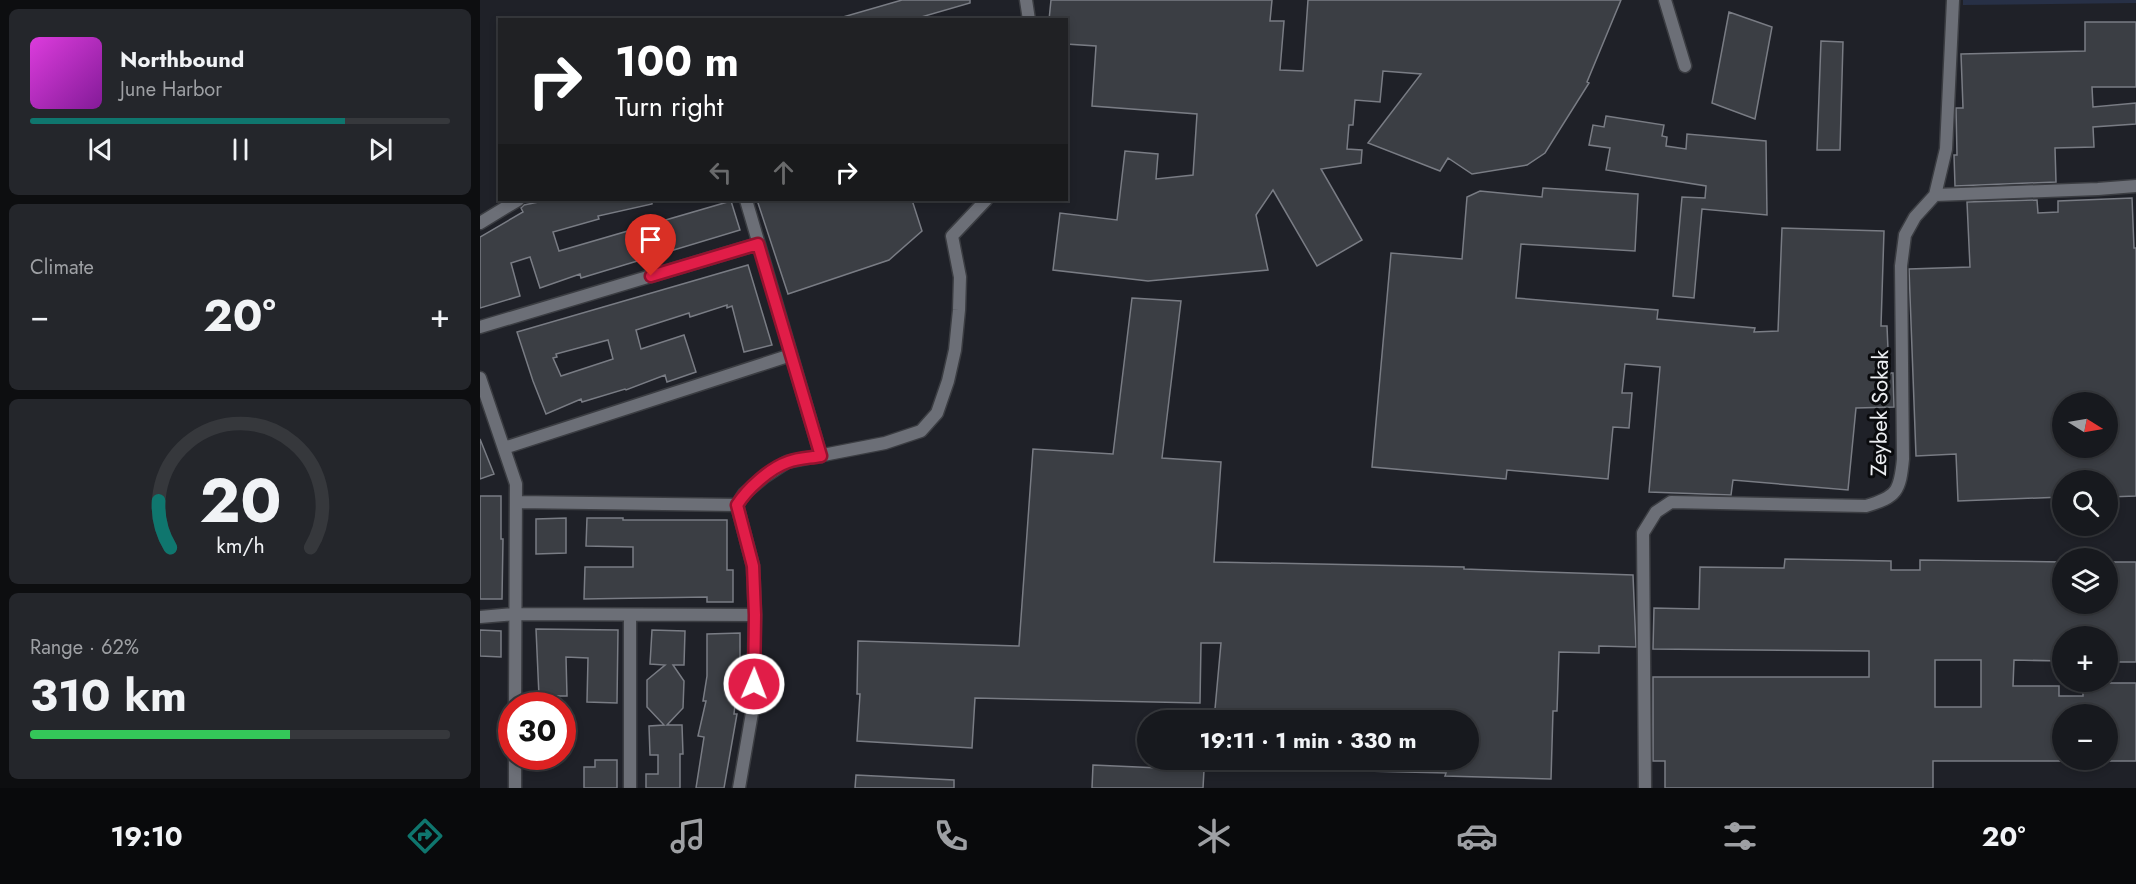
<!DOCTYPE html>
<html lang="en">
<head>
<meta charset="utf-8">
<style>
  body { margin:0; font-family:Jost,sans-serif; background:#24262b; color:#f1f3f6; height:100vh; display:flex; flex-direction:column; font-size:22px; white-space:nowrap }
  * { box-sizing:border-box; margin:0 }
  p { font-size:20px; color:#9ea0a4 }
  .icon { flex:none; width:33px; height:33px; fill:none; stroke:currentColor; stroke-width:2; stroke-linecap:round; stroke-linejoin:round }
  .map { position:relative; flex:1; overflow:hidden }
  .panel { display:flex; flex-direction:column; gap:9px; padding:9px; background:#0d0e10; width:480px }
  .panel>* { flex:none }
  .top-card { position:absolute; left:18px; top:18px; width:570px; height:183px; border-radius:0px; box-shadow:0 3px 9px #0003,0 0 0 2px #36383c; background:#202124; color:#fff; overflow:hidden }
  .needle { width:39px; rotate:101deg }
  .controls { position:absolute; left:1572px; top:392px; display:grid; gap:12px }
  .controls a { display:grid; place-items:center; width:66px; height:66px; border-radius:50%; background:#17191e; box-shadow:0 3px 9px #0003,0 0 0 2px #36383c; font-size:30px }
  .speed { position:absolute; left:18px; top:692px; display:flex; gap:12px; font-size:30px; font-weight:700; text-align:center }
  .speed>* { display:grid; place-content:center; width:78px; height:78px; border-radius:50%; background:#17191e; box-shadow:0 3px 9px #0003,0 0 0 2px #36383c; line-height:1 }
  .speed .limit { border:9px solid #d22; background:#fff; color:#111 }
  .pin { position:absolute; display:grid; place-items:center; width:51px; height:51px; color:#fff; margin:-62px -26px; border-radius:50% 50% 50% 0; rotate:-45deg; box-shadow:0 0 6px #0007 }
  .pin .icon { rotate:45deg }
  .me { position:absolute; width:66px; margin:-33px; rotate:1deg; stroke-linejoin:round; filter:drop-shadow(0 0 4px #0008) }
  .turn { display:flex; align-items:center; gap:21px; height:126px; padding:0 18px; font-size:27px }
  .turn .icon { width:78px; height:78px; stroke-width:2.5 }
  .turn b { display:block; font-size:42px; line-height:51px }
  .lanes { display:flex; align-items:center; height:57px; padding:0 18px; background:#0003; justify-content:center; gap:30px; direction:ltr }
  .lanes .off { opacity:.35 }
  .big { font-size:45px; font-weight:700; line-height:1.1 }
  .panel .card { flex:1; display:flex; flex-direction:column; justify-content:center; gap:9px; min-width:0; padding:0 21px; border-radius:9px; background:#24262b }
  .panel .dial { align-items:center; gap:0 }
  .dial svg { height:156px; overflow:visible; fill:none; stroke:#36383c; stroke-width:7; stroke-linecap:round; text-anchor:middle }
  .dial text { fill:#f1f3f6; stroke:none }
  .song { display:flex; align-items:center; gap:18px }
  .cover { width:72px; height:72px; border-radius:9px; background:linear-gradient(135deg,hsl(300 70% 55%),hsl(290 70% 35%)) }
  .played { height:6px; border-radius:3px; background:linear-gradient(90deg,#0f766e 75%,#36383c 75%) }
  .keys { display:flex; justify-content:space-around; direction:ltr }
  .heat { display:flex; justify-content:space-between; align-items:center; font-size:33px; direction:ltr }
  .charge { height:9px; border-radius:4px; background:linear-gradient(90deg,#34c759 62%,#36383c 0) }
  .trip { position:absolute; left:657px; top:710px; width:342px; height:60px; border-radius:30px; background:#17191e; box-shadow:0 3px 9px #0003,0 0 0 2px #36383c; font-weight:700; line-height:60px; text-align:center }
  .dock { display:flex; height:96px; justify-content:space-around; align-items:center; background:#090a0c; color:#9ea0a4 }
  .dock .icon { width:42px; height:42px }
  .dock .current { color:#0f766e }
  .dock b { font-size:27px; color:#f1f3f6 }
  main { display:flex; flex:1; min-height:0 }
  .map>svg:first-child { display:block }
  .green { fill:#273046 }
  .building { fill:#3b3e44; stroke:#797c84; stroke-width:1.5; fill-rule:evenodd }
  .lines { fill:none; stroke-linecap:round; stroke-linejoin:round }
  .minor-casing { stroke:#3b3d42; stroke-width:15 }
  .minor { stroke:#6c6f77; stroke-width:12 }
  .route-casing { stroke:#92132f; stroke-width:15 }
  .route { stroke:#e11d48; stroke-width:10 }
  .labels { text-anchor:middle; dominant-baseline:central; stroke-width:6; stroke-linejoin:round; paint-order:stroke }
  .street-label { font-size:22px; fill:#eceef2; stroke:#0a0b0e }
</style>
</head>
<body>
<main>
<section class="panel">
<div class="card">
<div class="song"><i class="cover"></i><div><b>Northbound</b><p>June Harbor</p></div></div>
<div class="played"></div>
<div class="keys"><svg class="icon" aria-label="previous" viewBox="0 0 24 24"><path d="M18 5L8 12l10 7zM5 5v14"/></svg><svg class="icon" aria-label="pause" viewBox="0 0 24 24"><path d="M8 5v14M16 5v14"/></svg><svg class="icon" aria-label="next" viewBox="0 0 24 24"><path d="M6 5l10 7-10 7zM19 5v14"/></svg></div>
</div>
<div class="card"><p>Climate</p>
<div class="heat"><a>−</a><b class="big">20°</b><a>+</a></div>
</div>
<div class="card dial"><svg viewBox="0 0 100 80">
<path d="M14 69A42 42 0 1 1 86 69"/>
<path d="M14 69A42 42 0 0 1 8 45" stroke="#0f766e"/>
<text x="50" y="56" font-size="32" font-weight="700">20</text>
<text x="50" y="72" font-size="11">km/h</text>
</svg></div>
<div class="card"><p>Range · 62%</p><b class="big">310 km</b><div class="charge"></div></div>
</section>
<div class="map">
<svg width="1656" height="788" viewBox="0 0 1656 788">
  <rect width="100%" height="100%" fill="#1f2128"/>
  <path class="green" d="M 1483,0 L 1656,0 L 1656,3 L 1483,5 Z"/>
  <path class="building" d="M 422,0 L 490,0 L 490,3 L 431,20 L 364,20 L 363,17 Z
    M 571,0 L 792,0 L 790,21 L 804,21 L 800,70 L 823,71 L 828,0 L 1141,0 L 1107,82 L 1109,83 L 1065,153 L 1047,165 L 992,174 L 968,158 L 960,171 L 888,143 L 941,74 L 903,71 L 900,102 L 875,100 L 873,125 L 869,125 L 867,149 L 882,150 L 881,163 L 841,169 L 882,240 L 837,266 L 793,190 L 776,215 L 788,270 L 668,281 L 573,270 L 580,213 L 637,220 L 645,151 L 678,154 L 676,179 L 713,175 L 717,114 L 612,106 L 616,46 L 586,44 L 586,20 L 569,20 Z
    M 1249,12 L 1292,27 L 1275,119 L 1232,103 Z
    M 1605,22 L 1656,22 L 1656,87 L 1612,87 L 1613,107 L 1656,103 L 1656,124 L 1613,127 L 1614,147 L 1575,148 L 1576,182 L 1475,186 L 1474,155 L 1477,155 L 1476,108 L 1483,108 L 1481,54 L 1605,51 Z
    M 1341,41 L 1363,42 L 1360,150 L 1337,150 Z
    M 1126,116 L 1184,125 L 1182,136 L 1187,137 L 1186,146 L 1206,149 L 1207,134 L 1286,141 L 1287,215 L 1222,209 L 1214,298 L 1193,296 L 1202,197 L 1225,198 L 1226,186 L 1126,170 L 1130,148 L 1109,145 L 1113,125 L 1124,127 Z
    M 1063,188 L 1158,194 L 1155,251 L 1041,244 L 1036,298 L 1178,310 L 1177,319 L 1275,328 L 1274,332 L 1298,331 L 1302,228 L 1404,231 L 1401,326 L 1407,326 L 1409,373 L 1413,373 L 1414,407 L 1376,408 L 1368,490 L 1253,480 L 1251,495 L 1169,492 L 1180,367 L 1145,364 L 1142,393 L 1152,393 L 1149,428 L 1133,427 L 1128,479 L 1027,470 L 1026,479 L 892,467 L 911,253 L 982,259 L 987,197 L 1000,191 L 1062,197 Z
    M 1652,198 L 1654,248 L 1656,248 L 1656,496 L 1628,497 L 1628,480 L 1582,480 L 1582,497 L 1478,501 L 1476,454 L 1436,456 L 1429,269 L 1490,267 L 1487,202 L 1557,200 L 1558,213 L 1578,212 L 1578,201 ZM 1582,402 L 1628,402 L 1628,447 L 1582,447 Z
    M 68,200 L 172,200 L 172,204 L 118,216 L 119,219 L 73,232 L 79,251 L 251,201 L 260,230 L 101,278 L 100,274 L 60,288 L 50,257 L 31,263 L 40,296 L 0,308 L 0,237 L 43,212 L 41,208 L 44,205 Z
    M 277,200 L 432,200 L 442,231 L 409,260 L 308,294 Z
    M 268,265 L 292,345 L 264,352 L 252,306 L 247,308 L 247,305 L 210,317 L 209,313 L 156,330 L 161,349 L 204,335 L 216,372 L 187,382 L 185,375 L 146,390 L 145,389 L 102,402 L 101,399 L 66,414 L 53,381 L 37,332 ZM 128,340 L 133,359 L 81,376 L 73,358 L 77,357 L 76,354 Z
    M 652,298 L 701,301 L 682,458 L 741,462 L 734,562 L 984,567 L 984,569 L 1153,575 L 1156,647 L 1119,646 L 1119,653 L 1079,652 L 1077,711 L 1073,711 L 1071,779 L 965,776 L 966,773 L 843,770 L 843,771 L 789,766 L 789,759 L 988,759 L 988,720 L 734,720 L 741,643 L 721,643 L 720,703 L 495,698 L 492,748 L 377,741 L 380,694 L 377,694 L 378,641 L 539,646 L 553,449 L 633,454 Z
    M 0,439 L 14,474 L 0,479 Z
    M 0,496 L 21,496 L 21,539 L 23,539 L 22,599 L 0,599 Z
    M 86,518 L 86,553 L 56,554 L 56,519 Z
    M 107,518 L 143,518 L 143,520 L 247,520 L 247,570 L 253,570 L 253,602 L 227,602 L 227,597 L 104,599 L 105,567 L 153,567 L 153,547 L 106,546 Z
    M 1305,559 L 1411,561 L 1411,570 L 1440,570 L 1440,560 L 1582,562 L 1582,603 L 1628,603 L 1628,562 L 1656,562 L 1656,662 L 1628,662 L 1628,636 L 1582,636 L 1582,661 L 1534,660 L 1533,686 L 1579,686 L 1579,696 L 1603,696 L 1603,683 L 1656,683 L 1656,761 L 1628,761 L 1628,714 L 1582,714 L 1582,761 L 1453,761 L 1453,788 L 1185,788 L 1185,761 L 1173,761 L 1173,677 L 1389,677 L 1389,651 L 1173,649 L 1174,608 L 1219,609 L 1220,567 L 1304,568 ZM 1455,660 L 1501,660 L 1501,707 L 1455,707 Z
    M 56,629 L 138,630 L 137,703 L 107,702 L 108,658 L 86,657 L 87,696 L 59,696 Z
    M 0,630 L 21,631 L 21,657 L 0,656 Z
    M 172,630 L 205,631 L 204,665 L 193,665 L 204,681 L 203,708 L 187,725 L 202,725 L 203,754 L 200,754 L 200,788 L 166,788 L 166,774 L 178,774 L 178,755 L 170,755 L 169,726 L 184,725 L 167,707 L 167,680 L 185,665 L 170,664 Z
    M 260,633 L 260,667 L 259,667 L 254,714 L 257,714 L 244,788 L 216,788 L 224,737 L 218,736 L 226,701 L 223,701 L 227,676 L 227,634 Z
    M 115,760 L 137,760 L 137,788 L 104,788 L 104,767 L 115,767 Z
    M 613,765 L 724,770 L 723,788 L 612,788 Z
    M 376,775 L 474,780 L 474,788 L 375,788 Z"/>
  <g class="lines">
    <g class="minor-casing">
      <path id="minor" d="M 546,0 L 549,20
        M 1185,0 L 1205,66
        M 1455,195 L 1618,189 L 1656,186
        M 266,200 L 341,456
        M 0,223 L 38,200
        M 0,327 L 278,244
        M 0,378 L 36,484 L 35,705
        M 24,448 L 311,355
        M 37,502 L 257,505
        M 150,615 L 150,788
        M 0,617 L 34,614 L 275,615
        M 35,756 L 35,788
        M 259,788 L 273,707 L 275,615 L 273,566 L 257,505 L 264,494 L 284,477 L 307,462 L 405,443 L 441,431 L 457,413 L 468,381 L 475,350 L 479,310 L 480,277 L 472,236 L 506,200
        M 1165,788 L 1163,533 L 1176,512 L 1191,502 L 1386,506 C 1417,497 1420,491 1423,459 L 1421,266 L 1425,235 L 1435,217 L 1455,195 L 1466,149 L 1473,0"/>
    </g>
    <use href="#minor" class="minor"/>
  </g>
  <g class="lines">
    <g class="route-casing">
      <path id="route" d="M 171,276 L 278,244 L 341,456 C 330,458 318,458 308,462 C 290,468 267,489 257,505 L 273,566 L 275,615 L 274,684"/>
    </g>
    <use href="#route" class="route"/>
  </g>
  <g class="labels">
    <g class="street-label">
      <text transform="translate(1399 413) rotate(-89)">Zeybek Sokak</text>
    </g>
  </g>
</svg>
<div class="controls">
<a><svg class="needle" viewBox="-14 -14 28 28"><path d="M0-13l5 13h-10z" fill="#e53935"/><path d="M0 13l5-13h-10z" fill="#9ea0a4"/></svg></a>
<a><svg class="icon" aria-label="search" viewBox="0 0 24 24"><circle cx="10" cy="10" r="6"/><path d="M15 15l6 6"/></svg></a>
<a><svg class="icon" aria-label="layers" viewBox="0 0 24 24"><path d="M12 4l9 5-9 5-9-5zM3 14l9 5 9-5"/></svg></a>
<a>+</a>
<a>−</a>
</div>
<div class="speed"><div class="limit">30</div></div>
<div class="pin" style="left:171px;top:276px;background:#d93025"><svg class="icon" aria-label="arrive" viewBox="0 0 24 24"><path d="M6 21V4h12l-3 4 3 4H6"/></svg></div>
<svg class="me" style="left:274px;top:684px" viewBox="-20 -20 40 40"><circle r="17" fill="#e11d48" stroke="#fff" stroke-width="3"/><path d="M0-11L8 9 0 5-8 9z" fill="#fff"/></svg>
<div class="trip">19:11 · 1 min · 330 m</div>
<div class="top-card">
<div class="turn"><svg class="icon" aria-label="right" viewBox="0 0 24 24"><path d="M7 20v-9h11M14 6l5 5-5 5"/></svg><div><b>100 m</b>Turn right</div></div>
<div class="lanes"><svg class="icon off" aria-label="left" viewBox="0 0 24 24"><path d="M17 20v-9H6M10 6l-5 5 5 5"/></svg><svg class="icon off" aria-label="ahead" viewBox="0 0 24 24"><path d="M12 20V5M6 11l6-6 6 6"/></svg><svg class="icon" aria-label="right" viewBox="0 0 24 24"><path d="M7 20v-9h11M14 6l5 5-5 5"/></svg></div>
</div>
</div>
</main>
<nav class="dock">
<b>19:10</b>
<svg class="icon current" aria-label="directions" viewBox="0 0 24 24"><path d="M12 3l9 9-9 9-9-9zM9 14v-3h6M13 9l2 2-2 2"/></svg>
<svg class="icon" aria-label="music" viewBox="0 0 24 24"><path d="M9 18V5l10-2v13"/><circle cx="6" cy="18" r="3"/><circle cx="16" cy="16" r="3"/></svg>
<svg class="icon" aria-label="phone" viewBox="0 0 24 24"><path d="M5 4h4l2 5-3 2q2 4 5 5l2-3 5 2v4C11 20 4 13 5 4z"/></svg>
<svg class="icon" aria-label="climate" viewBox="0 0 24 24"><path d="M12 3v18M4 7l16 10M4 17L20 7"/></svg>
<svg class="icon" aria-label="car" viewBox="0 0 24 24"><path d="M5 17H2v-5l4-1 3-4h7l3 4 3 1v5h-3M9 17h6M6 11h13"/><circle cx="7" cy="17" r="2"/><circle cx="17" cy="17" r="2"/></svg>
<svg class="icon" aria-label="filters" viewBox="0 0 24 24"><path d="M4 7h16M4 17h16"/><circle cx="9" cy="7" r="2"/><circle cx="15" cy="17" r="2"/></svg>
<b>20°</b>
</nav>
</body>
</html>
